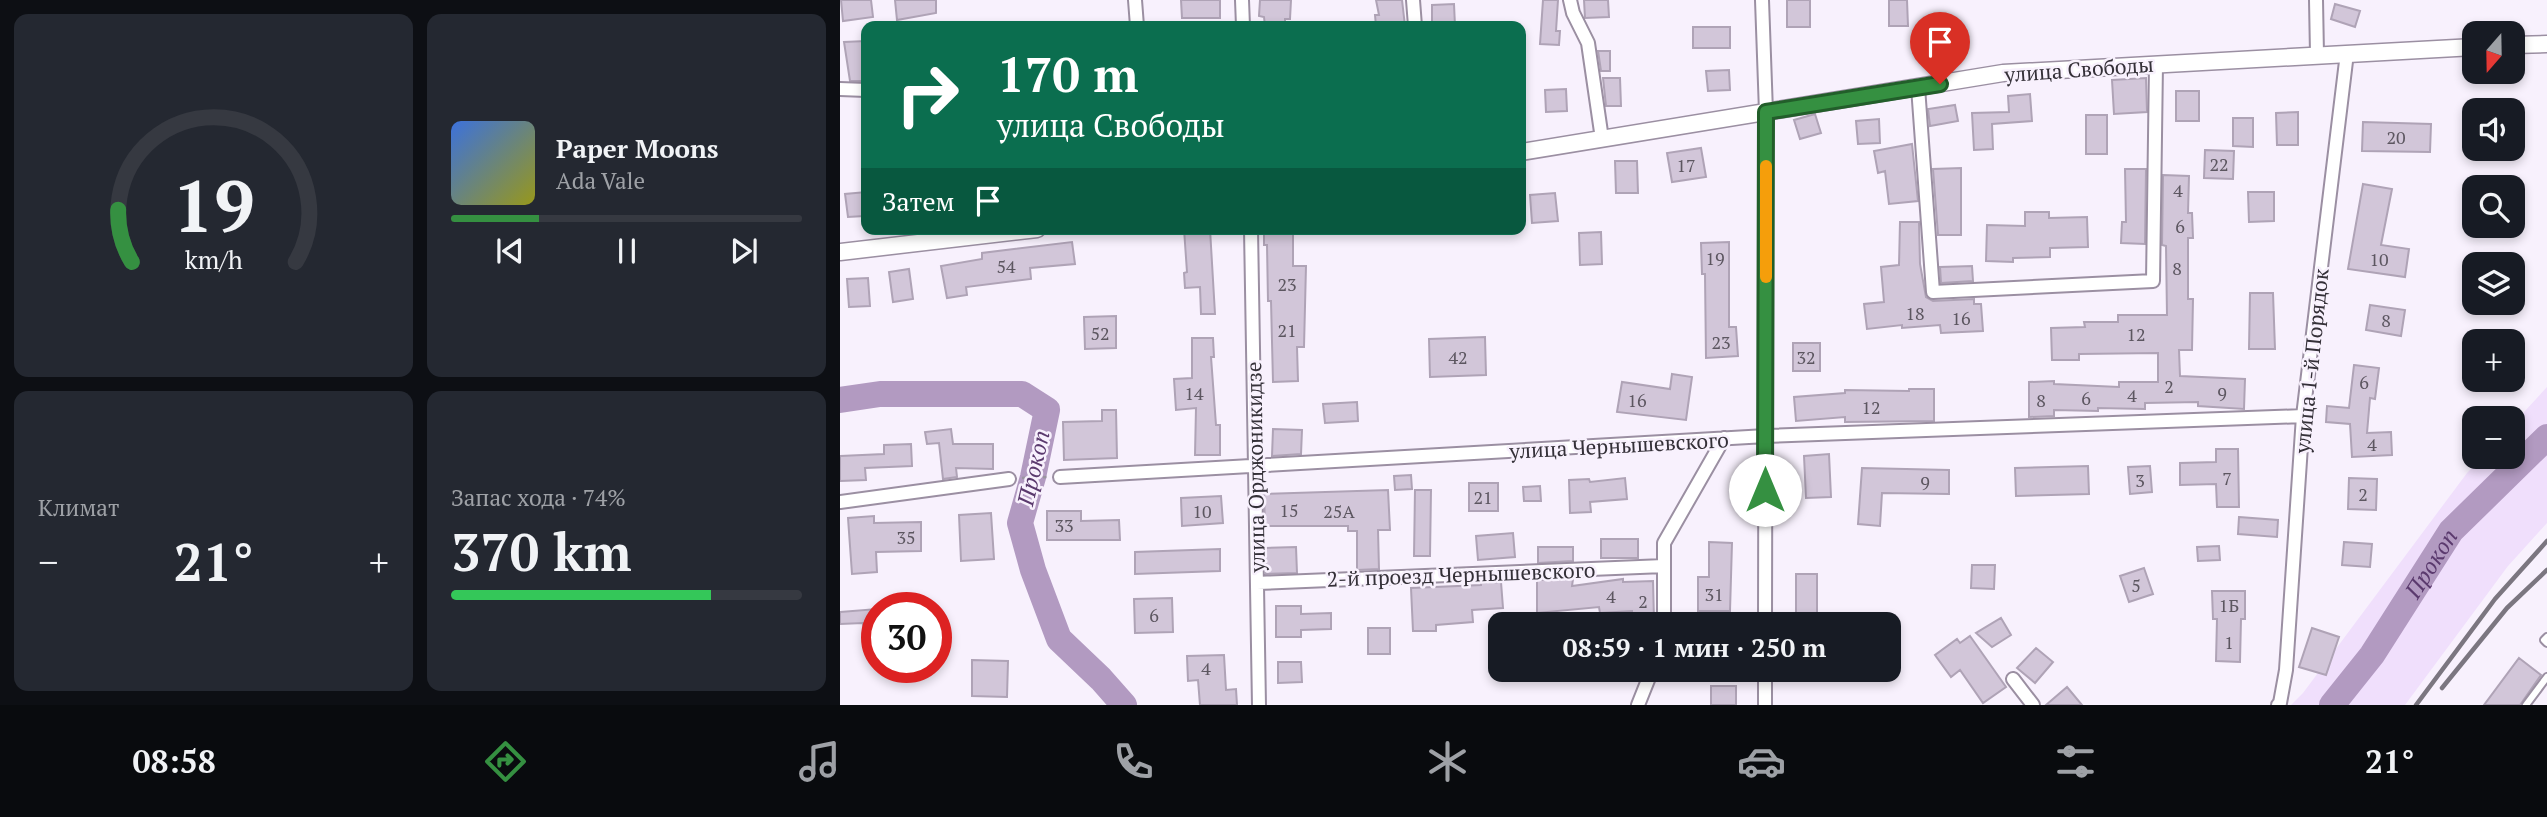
<!DOCTYPE html>
<html lang="ru">
<head>
<meta charset="utf-8">
<style>
  body { margin:0; font-family:"PT Serif",serif; background:#242831; color:#f1f3f6; height:100vh; display:flex; flex-direction:column; font-size:26px; white-space:nowrap }
  * { box-sizing:border-box; margin:0 }
  p { font-size:23px; color:#9ea1a6 }
  .icon { flex:none; width:38px; height:38px; fill:none; stroke:currentColor; stroke-width:2; stroke-linecap:round; stroke-linejoin:round }
  .map { position:relative; flex:1; overflow:hidden }
  .sheet { display:flex; flex-direction:column; gap:14px; padding:14px; background:#0d0f14; width:840px }
  .sheet>* { flex:none }
  .top-card { position:absolute; left:21px; top:21px; width:665px; height:214px; border-radius:14px; box-shadow:0 4px 10px #0003; background:#0b6e4f; color:#fff; overflow:hidden }
  .needle { width:46px; rotate:200deg }
  .controls { position:absolute; left:1622px; top:21px; display:grid; gap:14px }
  .controls a { display:grid; place-items:center; width:63px; height:63px; border-radius:14px; background:#171b24; box-shadow:0 4px 10px #0003; font-size:35px }
  .speed { position:absolute; left:21px; top:592px; display:flex; gap:14px; font-size:35px; font-weight:700; text-align:center }
  .speed>* { display:grid; place-content:center; width:91px; height:91px; border-radius:50%; background:#171b24; box-shadow:0 4px 10px #0003; line-height:1 }
  .speed .limit { border:10px solid #d22; background:#fff; color:#111 }
  .pin { position:absolute; display:grid; place-items:center; width:60px; height:60px; color:#fff; margin:-72px -30px; border-radius:50% 50% 50% 0; rotate:-45deg; box-shadow:0 0 7px #0007 }
  .pin .icon { rotate:45deg }
  .me { position:absolute; width:77px; margin:-38px; rotate:0deg; stroke-linejoin:round; filter:drop-shadow(0 0 5px #0008) }
  .turn { display:flex; align-items:center; gap:24px; height:147px; padding:0 21px; font-size:32px }
  .turn .icon { width:91px; height:91px; stroke-width:2.5 }
  .turn b { display:block; font-size:49px; line-height:60px }
  .then { display:flex; align-items:center; height:66px; padding:0 21px; background:#0003; gap:14px; font-size:26px }
  .big { font-size:52px; font-weight:600; line-height:1.1 }
  .sheet .widget { flex:1; display:flex; flex-direction:column; justify-content:center; gap:10px; min-width:0; padding:0 24px; border-radius:14px; background:#242831 }
  .sheet .dial { align-items:center; gap:0 }
  .dial svg { height:182px; overflow:visible; fill:none; stroke:#363941; stroke-width:7; stroke-linecap:round; text-anchor:middle }
  .dial text { fill:#f1f3f6; stroke:none }
  .song { display:flex; align-items:center; gap:21px }
  .cover { width:84px; height:84px; border-radius:10px; background:linear-gradient(135deg,hsl(220 70% 55%),hsl(60 70% 35%)) }
  .played { height:7px; border-radius:4px; background:linear-gradient(90deg,#359041 25%,#363941 25%) }
  .keys { display:flex; justify-content:space-around; direction:ltr }
  .heat { display:flex; justify-content:space-between; align-items:center; font-size:38px; direction:ltr }
  .charge { height:10px; border-radius:5px; background:linear-gradient(90deg,#34c759 74%,#363941 0) }
  .sheet .tiles { flex:1; display:grid; gap:14px; grid-template-columns:repeat(2,1fr) }
  .trip { position:absolute; left:648px; top:612px; width:413px; height:70px; border-radius:14px; background:#171b24; box-shadow:0 4px 10px #0003; font-weight:600; line-height:70px; text-align:center }
  .tab-bar { display:flex; height:112px; justify-content:space-around; align-items:center; background:#090b0e; color:#9ea1a6 }
  .tab-bar .icon { width:49px; height:49px }
  .tab-bar .current { color:#359041 }
  .tab-bar b { font-size:32px; color:#f1f3f6 }
  main { display:flex; flex:1; min-height:0 }
  .map>svg:first-child { display:block }
  .green { fill:#f0dffc }
  .lines { fill:none; stroke-linecap:round; stroke-linejoin:round }
  .river { stroke:#b29ac1; stroke-width:26 }
  .building { fill:#d2c6d9; stroke:#afa3b6; stroke-width:2 }
  .lane-casing { stroke:#9b8fa2; stroke-width:10 }
  .street-casing { stroke:#9b8fa2; stroke-width:16 }
  .secondary-casing { stroke:#9b8fa2; stroke-width:19 }
  .path { stroke:#9a959f; stroke-width:2.5; stroke-dasharray:3.5 3.5; stroke-linecap:butt }
  .lane { stroke:#fff; stroke-width:6 }
  .street { stroke:#fff; stroke-width:12 }
  .secondary { stroke:#fff; stroke-width:16 }
  .rail { stroke:#7b7680; stroke-width:4.5 }
  .route-casing { stroke:#225e2a; stroke-width:18 }
  .route { stroke:#359041; stroke-width:12 }
  .slow { stroke:#f59e0b; stroke-width:12 }
  .labels { text-anchor:middle; dominant-baseline:central; stroke-width:5; stroke-linejoin:round; paint-order:stroke }
  .number-label { font-size:18px; fill:#5c5660 }
  .street-label { font-size:21px; fill:#343038; stroke:#f8f1fd }
  .water-label { font-size:23px; font-style:italic; fill:#5b3a6e; stroke:#f8f1fd }
</style>
</head>
<body>
<main>
<section class="sheet">
<div class="tiles">
<div class="widget dial"><svg viewBox="0 0 100 80">
<path d="M14 69A42 42 0 1 1 86 69"/>
<path d="M14 69A42 42 0 0 1 8 46" stroke="#359041"/>
<text x="50" y="56" font-size="32" font-weight="700">19</text>
<text x="50" y="72" font-size="11">km/h</text>
</svg></div>
<div class="widget">
<div class="song"><i class="cover"></i><div><b>Paper Moons</b><p>Ada Vale</p></div></div>
<div class="played"></div>
<div class="keys"><svg class="icon" aria-label="previous" viewBox="0 0 24 24"><path d="M18 5L8 12l10 7zM5 5v14"/></svg><svg class="icon" aria-label="pause" viewBox="0 0 24 24"><path d="M8 5v14M16 5v14"/></svg><svg class="icon" aria-label="next" viewBox="0 0 24 24"><path d="M6 5l10 7-10 7zM19 5v14"/></svg></div>
</div>
<div class="widget"><p>Климат</p>
<div class="heat"><a>−</a><b class="big">21°</b><a>+</a></div>
</div>
<div class="widget"><p>Запас хода · 74%</p><b class="big">370 km</b><div class="charge"></div></div>
</div>
</section>
<div class="map">
<svg width="1707" height="705" viewBox="0 0 1707 705">
  <rect width="100%" height="100%" fill="#f8f1fd"/>
  <path class="green" d="M 1707,387 L 1707,523 L 1668,566 L 1565,705 L 1451,705 L 1463,693 L 1627,473 L 1643,457 L 1673,457 L 1673,424 Z"/>
  <g class="lines">
    <g class="river">
      <path d="M 0,400 L 40,394 L 182,394 L 207,410 L 193,477 L 180,523 L 193,570 L 219,639 L 261,679 L 284,705"/>
      <path id="s1" d="M 1492,705 L 1532,655 L 1611,531 L 1707,437"/>
    </g>
  </g>
  <path class="building" d="M 1,0 L 31,0 L 33,17 L 3,21 Z
    M 55,0 L 96,0 L 96,13 L 57,20 Z
    M 341,0 L 380,0 L 380,18 L 342,18 Z
    M 420,0 L 451,0 L 450,19 L 445,19 L 445,26 L 425,26 L 424,17 L 419,16 Z
    M 536,0 L 562,0 L 565,26 L 536,26 L 535,15 L 539,15 Z
    M 703,0 L 718,0 L 716,31 L 720,31 L 719,45 L 700,44 Z
    M 744,0 L 768,0 L 769,17 L 745,18 Z
    M 947,0 L 970,0 L 970,27 L 947,27 Z
    M 1049,0 L 1067,0 L 1068,26 L 1049,26 Z
    M 614,4 L 615,26 L 592,26 L 592,5 Z
    M 1495,4 L 1520,11 L 1515,27 L 1491,19 Z
    M 853,27 L 890,27 L 890,48 L 853,48 Z
    M 26,41 L 26,81 L 10,81 L 4,42 Z
    M 770,51 L 770,71 L 761,71 L 758,51 Z
    M 889,70 L 890,90 L 868,91 L 866,71 Z
    M 763,78 L 780,78 L 781,106 L 766,106 Z
    M 1306,78 L 1307,112 L 1274,114 L 1272,80 Z
    M 726,89 L 727,111 L 706,112 L 705,90 Z
    M 1336,91 L 1359,91 L 1359,121 L 1336,121 Z
    M 1190,94 L 1192,121 L 1152,124 L 1153,149 L 1134,150 L 1132,113 L 1169,112 L 1168,96 Z
    M 1115,105 L 1118,121 L 1090,126 L 1088,109 Z
    M 1458,112 L 1458,145 L 1437,145 L 1436,113 Z
    M 975,114 L 981,133 L 960,139 L 954,120 Z
    M 1246,115 L 1267,115 L 1267,154 L 1246,154 Z
    M 1393,118 L 1413,118 L 1413,147 L 1393,146 Z
    M 1039,119 L 1040,143 L 1018,144 L 1016,121 Z
    M 1523,122 L 1591,124 L 1590,152 L 1522,151 Z
    M 1072,144 L 1078,201 L 1049,204 L 1045,171 L 1038,173 L 1034,151 Z
    M 861,148 L 866,177 L 832,182 L 827,153 Z
    M 1365,150 L 1394,151 L 1393,179 L 1364,178 Z
    M 775,161 L 797,161 L 798,193 L 776,193 Z
    M 1121,168 L 1121,235 L 1098,235 L 1093,169 Z
    M 1285,169 L 1306,169 L 1305,244 L 1281,243 L 1282,222 L 1286,222 Z
    M 1323,175 L 1349,176 L 1348,213 L 1352,213 L 1353,238 L 1348,238 L 1348,299 L 1353,299 L 1352,350 L 1339,350 L 1340,376 L 1405,379 L 1404,409 L 1358,406 L 1358,402 L 1305,403 L 1305,409 L 1258,408 L 1258,411 L 1214,410 L 1214,416 L 1189,417 L 1189,382 L 1214,381 L 1214,384 L 1279,387 L 1279,382 L 1318,382 L 1318,353 L 1239,354 L 1239,360 L 1212,360 L 1211,328 L 1245,327 L 1244,322 L 1278,322 L 1278,315 L 1327,315 L 1326,246 L 1322,245 Z
    M 1523,184 L 1552,189 L 1541,245 L 1569,249 L 1565,277 L 1508,269 Z
    M 26,192 L 26,209 L 23,210 L 24,216 L 8,217 L 5,194 Z
    M 1408,192 L 1434,192 L 1434,221 L 1409,222 Z
    M 715,193 L 718,221 L 692,223 L 690,195 Z
    M 1185,212 L 1209,212 L 1209,218 L 1247,217 L 1248,247 L 1210,248 L 1210,257 L 1173,258 L 1173,262 L 1146,261 L 1147,225 L 1185,226 Z
    M 1060,222 L 1079,222 L 1080,264 L 1086,297 L 1093,301 L 1134,299 L 1134,304 L 1141,304 L 1143,331 L 1101,333 L 1100,325 L 1062,328 L 1062,325 L 1027,329 L 1024,304 L 1044,302 L 1041,267 L 1059,265 Z
    M 344,229 L 370,229 L 375,314 L 361,314 L 360,287 L 345,288 L 344,273 L 347,272 Z
    M 424,229 L 453,229 L 453,266 L 466,266 L 464,347 L 457,347 L 458,381 L 433,382 L 431,301 L 428,301 L 427,245 L 424,245 Z
    M 761,232 L 762,264 L 740,265 L 739,233 Z
    M 232,242 L 235,264 L 190,268 L 191,279 L 126,287 L 127,295 L 107,298 L 101,266 L 142,259 L 142,253 Z
    M 889,242 L 889,327 L 896,327 L 898,356 L 866,358 L 865,274 L 862,274 L 861,243 Z
    M 1132,266 L 1133,281 L 1101,283 L 1100,267 Z
    M 69,269 L 73,299 L 53,302 L 49,272 Z
    M 28,278 L 30,306 L 9,307 L 7,279 Z
    M 1410,293 L 1433,293 L 1435,349 L 1409,349 Z
    M 1530,305 L 1565,310 L 1561,336 L 1526,330 Z
    M 276,316 L 276,348 L 245,349 L 244,317 Z
    M 645,337 L 646,375 L 590,377 L 589,339 Z
    M 352,338 L 373,338 L 374,357 L 371,357 L 376,425 L 380,425 L 380,455 L 355,455 L 356,408 L 336,410 L 334,379 L 352,378 Z
    M 953,343 L 980,343 L 980,371 L 953,371 Z
    M 1514,365 L 1539,368 L 1535,399 L 1530,398 L 1527,433 L 1551,432 L 1552,455 L 1512,457 L 1510,424 L 1486,422 L 1487,406 L 1509,408 Z
    M 832,374 L 852,377 L 846,420 L 777,412 L 782,382 L 830,389 Z
    M 1069,389 L 1094,389 L 1094,421 L 1005,422 L 1005,417 L 956,421 L 954,397 L 1005,393 L 1005,390 L 1069,391 Z
    M 517,402 L 518,421 L 485,423 L 483,404 Z
    M 262,410 L 276,410 L 277,458 L 224,460 L 223,422 L 262,421 Z
    M 111,429 L 113,444 L 153,444 L 153,469 L 116,468 L 117,477 L 103,479 L 99,443 L 87,444 L 85,432 Z
    M 433,429 L 462,430 L 461,454 L 432,456 Z
    M 71,444 L 72,466 L 25,468 L 26,480 L 0,481 L 0,456 L 44,454 L 44,445 Z
    M 1376,449 L 1398,449 L 1399,507 L 1377,507 L 1376,484 L 1340,485 L 1340,463 L 1376,462 Z
    M 989,454 L 991,497 L 966,498 L 964,456 Z
    M 1248,466 L 1249,494 L 1176,496 L 1175,468 Z
    M 1310,466 L 1312,492 L 1290,494 L 1288,467 Z
    M 1022,468 L 1109,470 L 1109,494 L 1042,493 L 1040,526 L 1018,524 Z
    M 571,475 L 572,489 L 555,490 L 554,476 Z
    M 785,478 L 787,499 L 750,502 L 751,512 L 730,513 L 729,480 L 749,479 L 750,482 Z
    M 1509,478 L 1537,479 L 1536,510 L 1508,509 Z
    M 629,483 L 658,483 L 658,511 L 629,511 Z
    M 700,486 L 701,501 L 684,501 L 683,487 Z
    M 548,490 L 550,530 L 538,530 L 539,569 L 517,570 L 517,531 L 508,531 L 508,526 L 425,526 L 424,494 Z
    M 575,490 L 591,490 L 590,556 L 574,556 Z
    M 381,496 L 383,523 L 342,526 L 341,498 Z
    M 207,511 L 241,511 L 241,521 L 279,520 L 280,540 L 207,540 Z
    M 151,513 L 154,559 L 121,561 L 119,515 Z
    M 34,516 L 34,523 L 81,522 L 81,551 L 36,552 L 37,572 L 12,574 L 8,518 Z
    M 1399,517 L 1438,520 L 1437,537 L 1398,534 Z
    M 673,533 L 675,557 L 638,560 L 636,536 Z
    M 761,539 L 798,539 L 798,558 L 761,558 Z
    M 869,542 L 892,543 L 890,611 L 858,611 L 858,577 L 869,577 Z
    M 1504,542 L 1532,544 L 1530,567 L 1502,565 Z
    M 1379,546 L 1380,560 L 1358,561 L 1357,547 Z
    M 456,547 L 457,573 L 426,574 L 425,548 Z
    M 698,547 L 733,547 L 733,561 L 698,563 Z
    M 380,549 L 380,571 L 295,574 L 295,552 Z
    M 1132,565 L 1155,565 L 1154,589 L 1131,588 Z
    M 1304,568 L 1313,594 L 1289,602 L 1280,576 Z
    M 956,574 L 977,574 L 977,625 L 956,625 Z
    M 733,579 L 732,586 L 783,579 L 783,582 L 813,581 L 814,620 L 792,621 L 792,611 L 760,613 L 759,607 L 697,613 L 697,580 Z
    M 661,582 L 663,608 L 632,610 L 633,622 L 596,625 L 596,631 L 573,631 L 571,588 L 641,585 L 641,583 Z
    M 1372,591 L 1405,591 L 1405,619 L 1401,619 L 1400,662 L 1376,661 L 1377,619 L 1373,619 Z
    M 332,598 L 333,632 L 295,633 L 294,599 Z
    M 436,606 L 461,606 L 461,614 L 491,613 L 491,629 L 461,630 L 461,637 L 436,637 Z
    M 37,609 L 37,639 L 24,640 L 23,623 L 0,624 L 0,612 Z
    M 1161,618 L 1171,635 L 1152,647 L 1136,633 Z
    M 528,628 L 550,628 L 550,654 L 528,654 Z
    M 1472,628 L 1499,637 L 1486,675 L 1459,667 Z
    M 1130,636 L 1166,687 L 1143,703 L 1120,670 L 1111,677 L 1095,655 L 1117,639 L 1120,643 Z
    M 1196,648 L 1213,662 L 1195,683 L 1177,668 Z
    M 384,655 L 386,690 L 396,689 L 397,705 L 360,705 L 358,680 L 348,681 L 347,656 Z
    M 1679,658 L 1701,675 L 1680,705 L 1644,705 Z
    M 132,660 L 168,661 L 167,697 L 132,696 Z
    M 438,662 L 461,662 L 462,682 L 438,683 Z
    M 871,686 L 896,686 L 896,705 L 871,705 Z
    M 1227,687 L 1242,705 L 1206,705 Z"/>
  <g class="lines">
    <g class="lane-casing">
      <path id="lane" d="M 1707,637 L 1704,640 L 1707,643
        M 1686,705 L 1707,677"/>
    </g>
    <g class="street-casing">
      <path id="street" d="M 295,0 L 297,26
        M 402,0 L 403,26
        M 573,0 L 575,26
        M 730,0 L 733,13 L 748,43 L 762,139
        M 922,0 L 926,112 L 925,625
        M 1476,0 L 1477,54
        M 1078,87 L 1093,292 L 1313,281 L 1316,64
        M 0,89 L 26,90
        M 411,229 L 419,705
        M 220,477 L 926,436 L 1463,416
        M 0,502 L 169,479
        M 417,583 L 824,566
        M 824,625 L 824,543 L 884,438
        M 1173,679 L 1193,705
        M 798,705 L 812,670
        M 925,705 L 925,670
        M 1438,705 L 1440,703 L 1446,670 L 1463,416 L 1507,53"/>
    </g>
    <g class="secondary-casing">
      <path id="secondary" d="M 1673,45 L 1707,44
        M 681,152 L 1163,73 L 1634,47
        M 0,252 L 197,229"/>
    </g>
    <path class="path" d="M 182,478 L 207,477"/>
    <use href="#lane" class="lane"/>
    <use href="#street" class="street"/>
    <use href="#secondary" class="secondary"/>
    <path class="rail" d="M 1602,688 L 1667,608 L 1707,570
      M 1576,705 L 1655,599 L 1707,541"/>
  </g>
  <g class="lines">
    <g class="route-casing">
      <path id="route" d="M 925,490 L 926,112 L 1100,84"/>
    </g>
    <use href="#route" class="route"/>
    <path class="slow" d="M 926,166 L 926,277"/>
  </g>
  <g class="labels">
    <g class="number-label">
      <text x="1556" y="137">20</text>
      <text x="1379" y="164">22</text>
      <text x="846" y="165">17</text>
      <text x="1338" y="190">4</text>
      <text x="1340" y="226">6</text>
      <text x="875" y="258">19</text>
      <text x="1539" y="259">10</text>
      <text x="166" y="266">54</text>
      <text x="1337" y="268">8</text>
      <text x="447" y="284">23</text>
      <text x="1075" y="313">18</text>
      <text x="1121" y="318">16</text>
      <text x="1546" y="320">8</text>
      <text x="447" y="330">21</text>
      <text x="260" y="333">52</text>
      <text x="1296" y="334">12</text>
      <text x="881" y="342">23</text>
      <text x="618" y="357">42</text>
      <text x="966" y="357">32</text>
      <text x="1524" y="382">6</text>
      <text x="1329" y="386">2</text>
      <text x="354" y="393">14</text>
      <text x="1382" y="393">9</text>
      <text x="1292" y="395">4</text>
      <text x="1246" y="398">6</text>
      <text x="797" y="400">16</text>
      <text x="1201" y="400">8</text>
      <text x="1031" y="407">12</text>
      <text x="1532" y="444">4</text>
      <text x="1387" y="478">7</text>
      <text x="1300" y="480">3</text>
      <text x="1085" y="482">9</text>
      <text x="1523" y="494">2</text>
      <text x="643" y="497">21</text>
      <text x="449" y="510">15</text>
      <text x="362" y="511">10</text>
      <text x="499" y="511">25А</text>
      <text x="224" y="525">33</text>
      <text x="66" y="537">35</text>
      <text x="1296" y="585">5</text>
      <text x="874" y="594">31</text>
      <text x="771" y="596">4</text>
      <text x="803" y="601">2</text>
      <text x="1389" y="605">1Б</text>
      <text x="314" y="615">6</text>
      <text x="1389" y="642">1</text>
      <text x="366" y="668">4</text>
    </g>
    <g class="street-label">
      <text transform="translate(1239 69) rotate(-4)">улица Свободы</text>
      <text transform="translate(1471 361) rotate(-84)">улица 1-й Порядок</text>
      <text transform="translate(779 445) rotate(-3)">улица Чернышевского</text>
      <text transform="translate(415 467) rotate(-91)">улица Орджоникидзе</text>
      <text transform="translate(621 574) rotate(-2)">2-й проезд Чернышевского</text>
    </g>
    <g class="water-label">
      <text transform="translate(193 468) rotate(-77)">Прокоп</text>
      <text stroke="none"><textPath href="#s1" startOffset="173">Прокоп</textPath></text>
    </g>
  </g>
</svg>
<div class="controls">
<a><svg class="needle" viewBox="-14 -14 28 28"><path d="M0-13l5 13h-10z" fill="#e53935"/><path d="M0 13l5-13h-10z" fill="#9ea1a6"/></svg></a>
<a><svg class="icon" aria-label="sound" viewBox="0 0 24 24"><path d="M4 9h4l5-4v14l-5-4H4zM17 9q2 3 0 6"/></svg></a>
<a><svg class="icon" aria-label="search" viewBox="0 0 24 24"><circle cx="10" cy="10" r="6"/><path d="M15 15l6 6"/></svg></a>
<a><svg class="icon" aria-label="layers" viewBox="0 0 24 24"><path d="M12 4l9 5-9 5-9-5zM3 14l9 5 9-5"/></svg></a>
<a>+</a>
<a>−</a>
</div>
<div class="speed"><div class="limit">30</div></div>
<div class="pin" style="left:1100px;top:84px;background:#d93025"><svg class="icon" aria-label="arrive" viewBox="0 0 24 24"><path d="M6 21V4h12l-3 4 3 4H6"/></svg></div>
<svg class="me" style="left:925px;top:490px" viewBox="-20 -20 40 40"><circle r="19" fill="#fff"/><path d="M0-13L10 11 0 6-10 11z" fill="#359041"/></svg>
<div class="trip">08:59 · 1 мин · 250 m</div>
<div class="top-card">
<div class="turn"><svg class="icon" aria-label="right" viewBox="0 0 24 24"><path d="M7 20v-9h11M14 6l5 5-5 5"/></svg><div><b>170 m</b>улица Свободы</div></div>
<div class="then">Затем<svg class="icon" aria-label="arrive" viewBox="0 0 24 24"><path d="M6 21V4h12l-3 4 3 4H6"/></svg></div>
</div>
</div>
</main>
<nav class="tab-bar">
<b>08:58</b>
<svg class="icon current" aria-label="directions" viewBox="0 0 24 24"><path d="M12 3l9 9-9 9-9-9zM9 14v-3h6M13 9l2 2-2 2"/></svg>
<svg class="icon" aria-label="music" viewBox="0 0 24 24"><path d="M9 18V5l10-2v13"/><circle cx="6" cy="18" r="3"/><circle cx="16" cy="16" r="3"/></svg>
<svg class="icon" aria-label="phone" viewBox="0 0 24 24"><path d="M5 4h4l2 5-3 2q2 4 5 5l2-3 5 2v4C11 20 4 13 5 4z"/></svg>
<svg class="icon" aria-label="climate" viewBox="0 0 24 24"><path d="M12 3v18M4 7l16 10M4 17L20 7"/></svg>
<svg class="icon" aria-label="car" viewBox="0 0 24 24"><path d="M5 17H2v-5l4-1 3-4h7l3 4 3 1v5h-3M9 17h6M6 11h13"/><circle cx="7" cy="17" r="2"/><circle cx="17" cy="17" r="2"/></svg>
<svg class="icon" aria-label="filters" viewBox="0 0 24 24"><path d="M4 7h16M4 17h16"/><circle cx="9" cy="7" r="2"/><circle cx="15" cy="17" r="2"/></svg>
<b>21°</b>
</nav>
</body>
</html>
